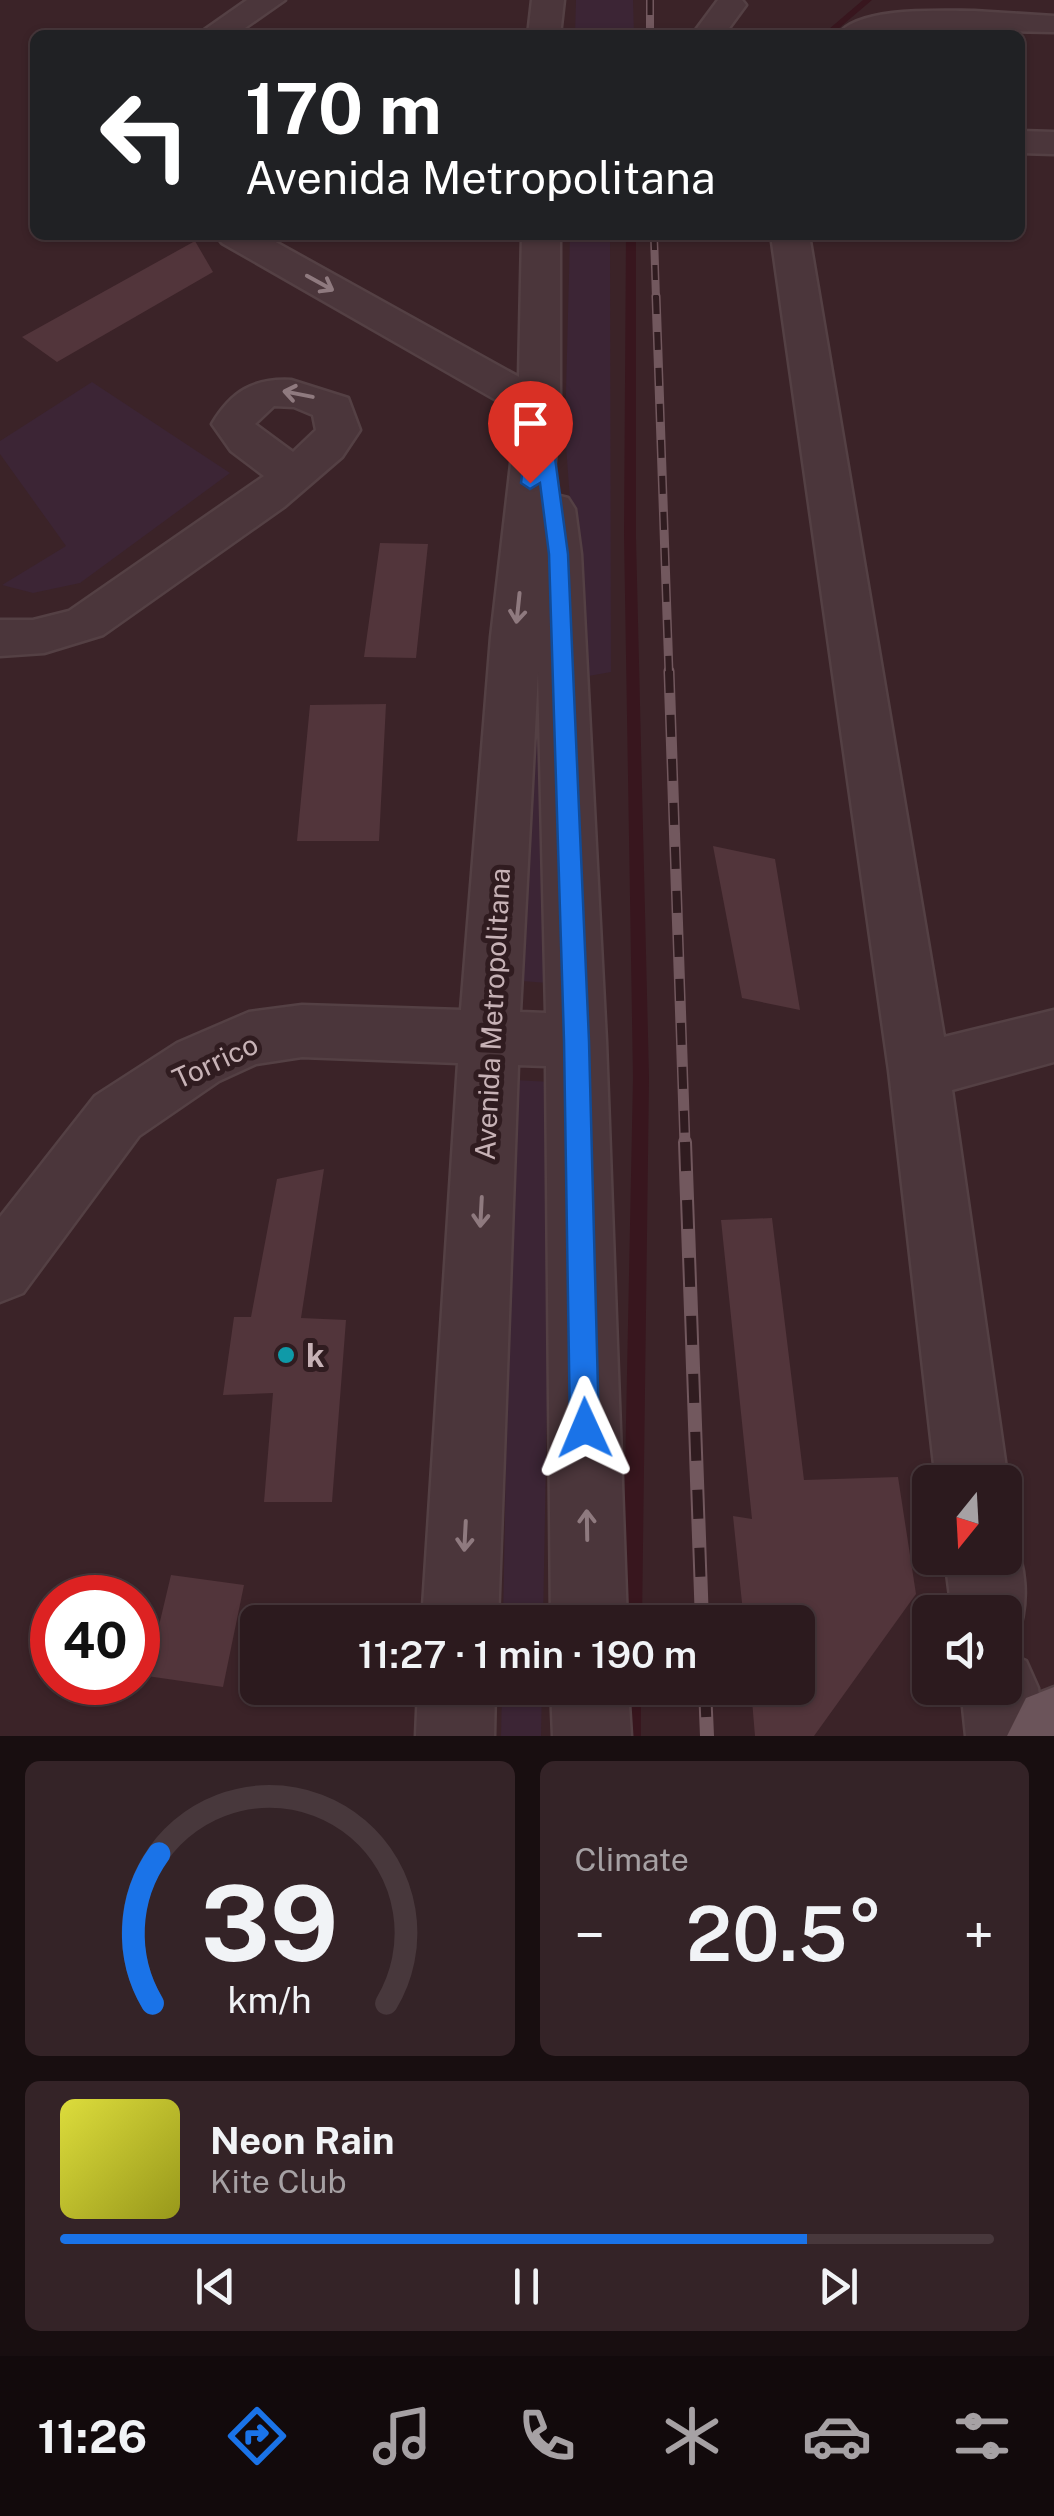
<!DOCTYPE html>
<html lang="en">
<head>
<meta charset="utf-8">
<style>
  body { margin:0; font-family:"Public Sans",sans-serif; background:#342327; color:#f1f3f6; height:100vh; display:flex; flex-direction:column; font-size:38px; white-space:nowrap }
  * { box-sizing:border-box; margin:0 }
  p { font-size:32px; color:#a6a1a4 }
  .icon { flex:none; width:55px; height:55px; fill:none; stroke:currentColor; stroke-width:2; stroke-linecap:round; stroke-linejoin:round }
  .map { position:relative; height:1736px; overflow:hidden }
  .panel { display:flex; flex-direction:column; gap:25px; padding:25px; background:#180e10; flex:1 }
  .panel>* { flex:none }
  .top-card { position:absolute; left:30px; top:30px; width:995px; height:210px; border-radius:15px; box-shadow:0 2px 8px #0004,0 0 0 2px #48383c; background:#202124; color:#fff; overflow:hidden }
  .needle { width:65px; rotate:198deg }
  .tools { position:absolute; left:912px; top:1465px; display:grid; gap:20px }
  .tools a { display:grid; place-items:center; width:110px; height:110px; border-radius:15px; background:#2c1a1e; box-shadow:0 2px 8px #0004,0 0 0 2px #48383c; font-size:50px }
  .speed { position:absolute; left:30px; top:1575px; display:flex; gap:20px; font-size:50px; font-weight:700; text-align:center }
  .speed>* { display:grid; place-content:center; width:130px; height:130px; border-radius:50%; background:#2c1a1e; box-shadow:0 2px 8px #0004,0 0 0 2px #48383c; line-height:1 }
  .speed .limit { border:15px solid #d22; background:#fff; color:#111 }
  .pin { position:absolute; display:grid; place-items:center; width:85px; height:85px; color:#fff; margin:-102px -42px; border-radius:50% 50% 50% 0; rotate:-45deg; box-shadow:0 0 10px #0007 }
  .pin .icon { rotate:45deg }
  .me { position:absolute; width:110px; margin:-55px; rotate:359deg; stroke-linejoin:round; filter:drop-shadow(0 0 8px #0008) }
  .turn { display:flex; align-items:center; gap:35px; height:210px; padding:0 50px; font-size:45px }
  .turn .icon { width:130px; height:130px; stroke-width:2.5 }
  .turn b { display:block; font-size:70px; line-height:85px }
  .big { font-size:75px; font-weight:600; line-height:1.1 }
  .panel .card { flex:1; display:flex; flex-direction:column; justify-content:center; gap:15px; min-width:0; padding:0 35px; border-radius:15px; background:#342327 }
  .panel .dial { align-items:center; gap:0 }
  .dial svg { height:260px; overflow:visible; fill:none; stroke:#48383c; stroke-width:7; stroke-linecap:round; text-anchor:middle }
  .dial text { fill:#f1f3f6; stroke:none }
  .song { display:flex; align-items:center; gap:30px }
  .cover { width:120px; height:120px; border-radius:15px; background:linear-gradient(135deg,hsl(60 70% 55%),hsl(60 70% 35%)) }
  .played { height:10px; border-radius:5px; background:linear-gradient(90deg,#1a73e8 80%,#48383c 80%) }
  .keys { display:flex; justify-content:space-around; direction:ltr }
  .heat { display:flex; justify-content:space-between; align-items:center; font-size:55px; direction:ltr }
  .panel .tiles { flex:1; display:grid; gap:25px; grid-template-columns:1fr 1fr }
  .card:last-child { grid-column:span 2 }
  .trip { position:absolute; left:240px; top:1605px; width:575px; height:100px; border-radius:15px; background:#2c1a1e; box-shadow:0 2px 8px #0004,0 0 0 2px #48383c; font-weight:600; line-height:100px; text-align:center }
  .dock { display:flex; height:160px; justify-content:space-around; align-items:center; background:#120a0c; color:#a6a1a4 }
  .dock .icon { width:70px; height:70px }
  .dock .current { color:#1a73e8 }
  .dock b { font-size:45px; color:#f1f3f6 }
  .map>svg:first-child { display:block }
  .green { fill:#3c2535 }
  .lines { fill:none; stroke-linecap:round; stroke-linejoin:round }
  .stream { fill:#38161e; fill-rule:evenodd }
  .building { fill:#52353b }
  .minor-casing { stroke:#544044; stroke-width:5 }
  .major-casing { stroke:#544044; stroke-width:5 }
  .minor { fill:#4b363b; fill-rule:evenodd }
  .major { fill:#6b545a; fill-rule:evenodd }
  .rail-far3-casing { stroke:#72585e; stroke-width:8 }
  .rail-far2-casing { stroke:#72585e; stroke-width:9 }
  .rail-far1-casing { stroke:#72585e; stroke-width:11 }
  .rail-casing { stroke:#72585e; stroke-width:14 }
  .rail-far3 { stroke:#301c20; stroke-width:5; stroke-dasharray:15; stroke-linecap:butt }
  .rail-far2 { stroke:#301c20; stroke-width:6; stroke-dasharray:18; stroke-linecap:butt }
  .rail-far1 { stroke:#301c20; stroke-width:8; stroke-dasharray:22; stroke-linecap:butt }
  .rail { stroke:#301c20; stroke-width:10; stroke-dasharray:29; stroke-linecap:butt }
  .oneway { stroke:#8f7a7f }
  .route { fill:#1a73e8; stroke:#114b97; stroke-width:2.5 }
  .culture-dot { fill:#0f9aa8; stroke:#301c20; stroke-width:4 }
  .labels { text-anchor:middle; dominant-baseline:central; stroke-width:10; stroke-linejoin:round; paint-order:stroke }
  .street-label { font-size:28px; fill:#c7b2b6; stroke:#301c20 }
  .near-poi-label { font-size:32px; font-weight:bold; fill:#c7b2b6; stroke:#301c20; text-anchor:start }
</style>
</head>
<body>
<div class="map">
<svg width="1054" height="1736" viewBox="0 0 1054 1736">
  <rect width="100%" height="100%" fill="#3b2328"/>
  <path class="green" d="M 576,0 L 633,0 L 634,35 L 575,35 Z
    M 570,235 L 610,235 L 611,672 L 583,677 L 565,432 Z
    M 92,382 L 230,473 L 80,583 L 33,593 L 2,585 L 66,546 L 0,454 L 0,441 Z
    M 541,592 L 548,983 L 521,981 Z
    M 513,1080 L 553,1082 L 543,1622 L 503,1622 Z
    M 502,1688 L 542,1688 L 541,1736 L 501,1736 Z"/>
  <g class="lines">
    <path class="stream" d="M 863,0 L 872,0 L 831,35 L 822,35 Z
      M 626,235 L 636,235 L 636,539 L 649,1078 L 642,1622 L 622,1622 L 633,1078 L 624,534 Z
      M 620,1688 L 641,1688 L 641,1736 L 619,1736 Z"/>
  </g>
  <path class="building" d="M 195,241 L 213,272 L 57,362 L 22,337 Z
    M 380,543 L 428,544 L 416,658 L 364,657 Z
    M 386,704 L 379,841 L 297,841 L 310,705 Z
    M 713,846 L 775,859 L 800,1010 L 742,998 Z
    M 324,1169 L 301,1318 L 346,1320 L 332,1502 L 264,1502 L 273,1393 L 223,1395 L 234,1317 L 251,1317 L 277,1179 Z
    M 772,1218 L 804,1480 L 898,1477 L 916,1594 L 814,1736 L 755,1736 L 751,1688 L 798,1688 L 798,1622 L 744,1622 L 733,1516 L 752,1519 L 721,1220 Z
    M 171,1575 L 244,1585 L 223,1687 L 147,1676 Z"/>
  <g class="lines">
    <g class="minor-casing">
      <path id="minor" d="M 247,0 L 285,0 L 235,35 L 197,35 Z
        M 532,0 L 564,0 L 560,35 L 528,35 Z
        M 718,0 L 742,0 L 746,5 L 724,35 L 692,35 Z
        M 974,11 L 1054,16 L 1054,32 L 946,30 L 838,35 C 858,6 942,11 974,11 Z
        M 1020,131 L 1054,132 L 1054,154 L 1020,153 Z
        M 216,235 L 263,235 L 519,377 L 522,235 L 560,235 L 560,406 L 552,494 L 568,498 L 575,509 L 581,554 L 606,1041 L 627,1622 L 551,1622 L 546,1066 L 518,1065 L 498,1622 L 422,1622 L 458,1063 L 302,1057 L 256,1064 L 219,1081 L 139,1136 L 23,1293 L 0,1302 L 0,1217 L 95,1096 L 177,1043 L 249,1012 L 302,1005 L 461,1010 L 491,637 L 517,412 L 222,243 ZM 538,672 L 546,1013 L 520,1012 Z
        M 771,235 L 809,235 L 944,1037 L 1054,1010 L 1054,1062 L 952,1090 L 1008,1482 L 1005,1489 L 1005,1482 L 936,1482 L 889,1071 Z
        M 291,380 L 348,398 L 360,430 L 342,457 L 284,507 L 103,635 L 44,653 L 0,656 L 0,620 L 33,620 L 69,611 L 264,476 L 231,451 L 212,424 C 231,392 253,378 291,380 ZM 274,406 L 294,407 L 313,415 L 316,430 L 293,452 L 255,424 Z
        M 1005,1531 C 1029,1558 1029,1607 1016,1639 L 1005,1643 L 1005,1612 L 952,1612 L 945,1558 L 1005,1558 Z
        M 1005,1652 L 1026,1661 L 1038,1688 L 1044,1736 L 966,1736 L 961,1688 L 1005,1688 Z
        M 418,1688 L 495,1688 L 494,1736 L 416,1736 Z
        M 551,1688 L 628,1688 L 631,1736 L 553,1736 Z"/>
    </g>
    <g class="major-casing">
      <path id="major" d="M 1054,1687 L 1054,1736 L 1007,1736 L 1026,1698 Z"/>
    </g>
    <use href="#minor" class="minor"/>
    <use href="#major" class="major"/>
    <g class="rail-far3-casing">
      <path id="rail-far3" d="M 650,0 L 650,35
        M 654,235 L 656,299"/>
    </g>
    <g class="rail-far2-casing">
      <path id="rail-far2" d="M 656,296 L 669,674"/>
    </g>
    <g class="rail-far1-casing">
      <path id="rail-far1" d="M 669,671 L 685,1145"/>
    </g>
    <g class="rail-casing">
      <path id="rail" d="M 685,1142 L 702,1622
        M 705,1688 L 707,1736"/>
    </g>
    <use href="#rail-far3" class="rail-far3"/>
    <use href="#rail-far2" class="rail-far2"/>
    <use href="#rail-far1" class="rail-far1"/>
    <use href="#rail" class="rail"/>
  </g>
  <defs><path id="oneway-shaft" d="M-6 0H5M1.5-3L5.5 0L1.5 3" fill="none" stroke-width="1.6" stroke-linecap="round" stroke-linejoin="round" transform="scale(2.5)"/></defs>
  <g class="oneway">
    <use href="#oneway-shaft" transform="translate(320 283) rotate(29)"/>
    <use href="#oneway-shaft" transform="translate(298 394) rotate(-169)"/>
    <use href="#oneway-shaft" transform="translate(518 608) rotate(96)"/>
    <use href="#oneway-shaft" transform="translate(481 1212) rotate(93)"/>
    <use href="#oneway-shaft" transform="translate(587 1525) rotate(-91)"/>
    <use href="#oneway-shaft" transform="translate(465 1536) rotate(93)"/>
  </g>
  <path class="route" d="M 539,401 L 548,406 L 568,554 L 589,1041 L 599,1428 L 595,1439 L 585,1443 L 574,1439 L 570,1428 L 564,1041 L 549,554 L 540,483 L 530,489 L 521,483 L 530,406 Z"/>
  <circle class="culture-dot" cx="286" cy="1355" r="10"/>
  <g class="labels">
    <g class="street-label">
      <text transform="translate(492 1014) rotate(-87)">Avenida Metropolitana</text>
      <text transform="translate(215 1061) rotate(-25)">Torrico</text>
    </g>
    <g class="near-poi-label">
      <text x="306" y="1355">k</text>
    </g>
  </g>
</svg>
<div class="tools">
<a><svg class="needle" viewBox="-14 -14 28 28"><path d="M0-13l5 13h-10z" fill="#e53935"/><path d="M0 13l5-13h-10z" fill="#a6a1a4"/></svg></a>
<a><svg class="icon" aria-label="sound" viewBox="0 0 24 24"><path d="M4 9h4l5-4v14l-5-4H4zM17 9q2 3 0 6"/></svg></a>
</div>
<div class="speed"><div class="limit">40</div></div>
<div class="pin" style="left:530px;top:483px;background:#d93025"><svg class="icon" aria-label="arrive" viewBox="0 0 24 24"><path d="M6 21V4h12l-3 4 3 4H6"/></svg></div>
<svg class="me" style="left:585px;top:1428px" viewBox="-20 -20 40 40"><path d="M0-17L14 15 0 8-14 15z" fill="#1a73e8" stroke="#fff" stroke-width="4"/></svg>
<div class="trip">11:27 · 1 min · 190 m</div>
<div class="top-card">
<div class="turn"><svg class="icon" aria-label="left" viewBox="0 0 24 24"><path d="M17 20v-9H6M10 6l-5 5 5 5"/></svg><div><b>170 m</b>Avenida Metropolitana</div></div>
</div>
</div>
<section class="panel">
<div class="tiles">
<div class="card dial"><svg viewBox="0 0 100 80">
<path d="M14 69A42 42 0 1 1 86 69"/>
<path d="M14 69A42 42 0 0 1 16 23" stroke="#1a73e8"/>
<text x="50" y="56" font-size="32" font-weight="700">39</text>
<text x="50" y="72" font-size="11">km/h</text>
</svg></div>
<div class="card"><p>Climate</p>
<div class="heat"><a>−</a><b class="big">20.5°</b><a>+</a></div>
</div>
<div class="card">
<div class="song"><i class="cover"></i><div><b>Neon Rain</b><p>Kite Club</p></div></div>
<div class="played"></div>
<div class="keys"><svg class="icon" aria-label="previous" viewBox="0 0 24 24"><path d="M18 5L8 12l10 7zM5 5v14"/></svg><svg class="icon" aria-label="pause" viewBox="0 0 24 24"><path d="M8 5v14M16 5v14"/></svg><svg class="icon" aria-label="next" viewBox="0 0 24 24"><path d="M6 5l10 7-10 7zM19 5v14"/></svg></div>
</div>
</div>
</section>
<nav class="dock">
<b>11:26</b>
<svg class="icon current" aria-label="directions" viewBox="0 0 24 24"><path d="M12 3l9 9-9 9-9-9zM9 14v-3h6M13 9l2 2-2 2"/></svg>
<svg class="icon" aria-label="music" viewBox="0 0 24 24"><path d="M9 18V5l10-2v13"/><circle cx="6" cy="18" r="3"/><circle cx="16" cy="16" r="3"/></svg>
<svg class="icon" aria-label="phone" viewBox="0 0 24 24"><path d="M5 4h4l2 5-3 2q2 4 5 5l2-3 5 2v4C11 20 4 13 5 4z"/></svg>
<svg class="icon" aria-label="climate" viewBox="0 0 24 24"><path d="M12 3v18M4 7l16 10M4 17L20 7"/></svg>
<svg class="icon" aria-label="car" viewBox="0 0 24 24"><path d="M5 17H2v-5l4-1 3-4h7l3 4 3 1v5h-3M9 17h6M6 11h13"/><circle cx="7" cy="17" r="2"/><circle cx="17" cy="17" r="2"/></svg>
<svg class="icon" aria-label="filters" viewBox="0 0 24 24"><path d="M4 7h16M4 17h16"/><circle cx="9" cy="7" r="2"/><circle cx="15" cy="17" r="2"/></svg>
</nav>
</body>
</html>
